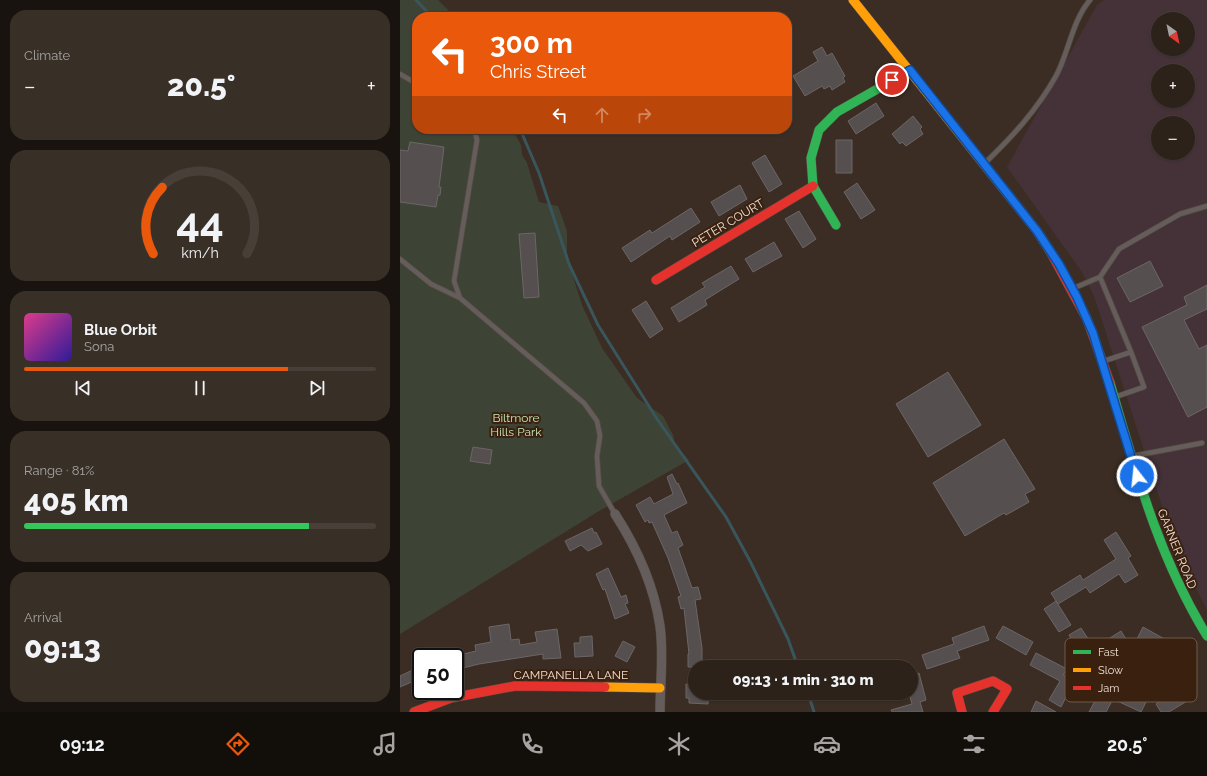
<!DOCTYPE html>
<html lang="en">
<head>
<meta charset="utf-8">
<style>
  body { margin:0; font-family:Raleway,sans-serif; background:#382f27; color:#f1f3f6; height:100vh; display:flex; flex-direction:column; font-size:15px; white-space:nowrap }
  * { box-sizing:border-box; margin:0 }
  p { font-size:13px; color:#a6a4a2 }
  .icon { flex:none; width:22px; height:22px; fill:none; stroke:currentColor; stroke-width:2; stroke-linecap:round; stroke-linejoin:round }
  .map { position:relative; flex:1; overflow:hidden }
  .drawer { display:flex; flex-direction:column; gap:10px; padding:10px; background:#18130e; width:400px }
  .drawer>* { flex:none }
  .top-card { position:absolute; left:12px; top:12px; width:380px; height:122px; border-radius:16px; box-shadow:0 1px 3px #0004,0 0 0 1px #483f39; background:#ea580c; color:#fff; overflow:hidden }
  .needle { width:26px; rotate:147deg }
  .buttons { position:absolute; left:751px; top:12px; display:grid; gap:8px }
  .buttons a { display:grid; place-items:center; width:44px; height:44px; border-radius:50%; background:#2c221a; box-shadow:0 1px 3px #0004,0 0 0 1px #483f39; font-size:20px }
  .speed { position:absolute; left:12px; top:648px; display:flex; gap:8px; font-size:20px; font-weight:700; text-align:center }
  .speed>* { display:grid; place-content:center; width:52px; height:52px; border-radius:50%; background:#2c221a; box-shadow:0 1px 3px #0004,0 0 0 1px #483f39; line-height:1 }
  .speed .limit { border:2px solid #111; border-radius:6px; background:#fff; color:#111 }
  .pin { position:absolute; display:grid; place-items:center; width:34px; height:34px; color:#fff; margin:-17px; border:2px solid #fff; border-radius:50%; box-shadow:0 1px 4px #0007 }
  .me { position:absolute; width:44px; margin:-22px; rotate:344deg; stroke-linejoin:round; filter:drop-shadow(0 0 3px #0008) }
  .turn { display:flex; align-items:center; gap:14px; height:84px; padding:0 12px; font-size:18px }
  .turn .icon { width:52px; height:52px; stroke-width:2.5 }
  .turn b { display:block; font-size:28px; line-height:34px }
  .lanes { display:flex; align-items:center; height:38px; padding:0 12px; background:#0003; justify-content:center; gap:20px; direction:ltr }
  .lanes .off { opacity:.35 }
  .big { font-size:30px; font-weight:800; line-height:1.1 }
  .drawer .card { flex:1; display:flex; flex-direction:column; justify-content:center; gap:6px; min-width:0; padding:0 14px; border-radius:16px; background:#382f27 }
  .drawer .dial { align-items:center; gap:0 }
  .dial svg { height:104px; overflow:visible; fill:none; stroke:#483f39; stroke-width:7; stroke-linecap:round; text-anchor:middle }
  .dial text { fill:#f1f3f6; stroke:none }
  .song { display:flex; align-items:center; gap:12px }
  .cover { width:48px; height:48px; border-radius:6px; background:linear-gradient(135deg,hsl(330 70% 55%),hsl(250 70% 35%)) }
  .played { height:4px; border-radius:2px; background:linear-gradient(90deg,#ea580c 75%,#483f39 75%) }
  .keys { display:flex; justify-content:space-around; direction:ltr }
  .heat { display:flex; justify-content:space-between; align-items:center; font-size:22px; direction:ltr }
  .charge { height:6px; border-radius:3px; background:linear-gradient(90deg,#34c759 81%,#483f39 0) }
  .trip { position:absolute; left:288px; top:660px; width:230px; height:40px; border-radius:20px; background:#2c221a; box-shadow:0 1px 3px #0004,0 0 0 1px #483f39; font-weight:800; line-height:40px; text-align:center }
  .tabs { display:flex; height:64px; justify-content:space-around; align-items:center; background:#120e0a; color:#a6a4a2 }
  .tabs .icon { width:28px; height:28px }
  .tabs .current { color:#ea580c }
  .tabs b { font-size:18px; color:#f1f3f6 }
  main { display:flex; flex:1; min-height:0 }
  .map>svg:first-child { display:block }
  .industrial { fill:#453239; fill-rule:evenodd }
  .green { fill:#3e4435 }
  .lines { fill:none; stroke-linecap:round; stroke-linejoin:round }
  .stream { stroke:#39565d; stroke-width:3 }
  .building { fill:#554f50; stroke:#6c6667 }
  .lane-casing { stroke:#564a41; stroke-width:6 }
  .street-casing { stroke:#564a41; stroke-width:10 }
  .fast-casing { stroke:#564a41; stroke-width:10 }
  .slow-casing { stroke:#564a41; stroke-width:10 }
  .jam-casing { stroke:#564a41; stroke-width:10 }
  .lane { stroke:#645d5c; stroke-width:4.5 }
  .street { stroke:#645d5c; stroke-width:9 }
  .fast { stroke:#30b455; stroke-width:9 }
  .slow { stroke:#ff9f0a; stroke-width:9 }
  .jam { stroke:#e5322d; stroke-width:9 }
  .route-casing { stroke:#114b97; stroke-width:10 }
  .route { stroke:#1a73e8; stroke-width:7 }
  .labels { text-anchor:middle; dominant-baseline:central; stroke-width:4; stroke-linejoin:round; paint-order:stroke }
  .street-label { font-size:12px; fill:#f0ded3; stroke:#3a210f }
  .park-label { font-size:12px; fill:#c7e7b9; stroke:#3a210f }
  .key { fill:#3a210f; stroke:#715a4a; stroke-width:1 }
  .key-label { font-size:11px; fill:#f0ded3 }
</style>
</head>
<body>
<main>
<section class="drawer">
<div class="card"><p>Climate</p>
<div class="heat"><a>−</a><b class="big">20.5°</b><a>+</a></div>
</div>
<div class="card dial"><svg viewBox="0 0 100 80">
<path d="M14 69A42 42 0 1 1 86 69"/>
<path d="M14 69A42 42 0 0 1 21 18" stroke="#ea580c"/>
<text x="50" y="56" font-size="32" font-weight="700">44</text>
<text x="50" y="72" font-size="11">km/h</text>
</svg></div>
<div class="card">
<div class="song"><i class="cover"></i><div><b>Blue Orbit</b><p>Sona</p></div></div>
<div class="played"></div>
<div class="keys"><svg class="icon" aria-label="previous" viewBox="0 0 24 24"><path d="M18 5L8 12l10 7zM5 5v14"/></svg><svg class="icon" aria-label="pause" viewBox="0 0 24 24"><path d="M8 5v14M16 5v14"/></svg><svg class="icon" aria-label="next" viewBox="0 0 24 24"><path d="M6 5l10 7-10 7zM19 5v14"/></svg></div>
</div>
<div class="card"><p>Range · 81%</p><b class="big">405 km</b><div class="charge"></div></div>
<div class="card"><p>Arrival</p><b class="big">09:13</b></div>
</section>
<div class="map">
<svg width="807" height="712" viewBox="0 0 807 712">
  <rect width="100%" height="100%" fill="#3b2d23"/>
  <path class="industrial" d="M 704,0 L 807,0 L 807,610 L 775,546 L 694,296 L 682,272 L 607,167 L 697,5 ZM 758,19 L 788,19 L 788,49 L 758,49 ZM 758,71 L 788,71 L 788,101 L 758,101 ZM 758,123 L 788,123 L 788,153 L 758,153 Z"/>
  <path class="green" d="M 0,0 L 38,0 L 55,17 L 17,17 L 17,129 L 112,129 L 121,145 L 122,155 L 127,163 L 139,202 L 158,206 L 167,231 L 167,258 L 182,305 L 202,348 L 237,398 L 263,416 L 273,435 L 275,445 L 289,460 L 199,511 L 0,634 Z"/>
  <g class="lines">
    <path class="stream" d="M 16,0 L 32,17
      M 120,129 L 139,173 L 169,264 L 198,325 L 257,419 L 326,517 L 350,561 L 388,639 L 398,667
      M 408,693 L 414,712"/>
  </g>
  <path class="building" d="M 422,47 L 427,56 L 432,53 L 445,76 L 443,78 L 445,82 L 432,90 L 430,86 L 424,89 L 422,86 L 405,96 L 393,76 L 418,61 L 413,52 Z
    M 476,103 L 484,116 L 456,134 L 448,121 Z
    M 513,116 L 522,127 L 520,129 L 523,134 L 506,146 L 502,142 L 500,144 L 492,134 Z
    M 436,140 L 452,140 L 452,173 L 436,173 Z
    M 10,142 L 44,147 L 39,187 L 41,187 L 40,195 L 38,195 L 36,207 L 0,202 L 0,150 L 8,151 Z
    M 365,155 L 382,184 L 369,192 L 352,163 Z
    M 457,183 L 475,210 L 461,219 L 444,192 Z
    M 340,185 L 347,199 L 319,216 L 311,202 Z
    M 291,208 L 300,222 L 272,240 L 270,236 L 231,262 L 222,248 L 250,230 L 252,233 Z
    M 399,211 L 416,239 L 403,248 L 385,219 Z
    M 135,233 L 139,297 L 124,298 L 119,234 Z
    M 374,242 L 382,256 L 353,272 L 345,259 Z
    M 750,261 L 763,286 L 730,302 L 717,278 Z
    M 331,266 L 339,279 L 305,300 L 307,305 L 279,322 L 271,308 L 305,287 L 302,283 Z
    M 807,285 L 807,309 L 784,320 L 799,349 L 807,345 L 807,407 L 788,417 L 742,327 L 787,305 L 784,297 Z
    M 246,301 L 263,329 L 250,338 L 232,310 Z
    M 548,372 L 581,425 L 528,457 L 496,404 Z
    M 604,439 L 635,489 L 625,494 L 629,502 L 606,515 L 604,513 L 565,536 L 533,483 Z
    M 73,447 L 92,450 L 90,464 L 70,461 Z
    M 272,474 L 277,484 L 278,483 L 287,503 L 264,515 L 272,533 L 277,531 L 283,545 L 278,548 L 292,588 L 298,587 L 301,599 L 295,600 L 302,648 L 302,667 L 288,667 L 288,654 L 289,654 L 284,608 L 281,609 L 278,597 L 281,596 L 268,558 L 252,522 L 249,523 L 248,520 L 245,522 L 236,505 L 250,497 L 254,504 L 273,494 L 267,477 Z
    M 192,528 L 194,533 L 196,532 L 202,544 L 188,551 L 181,545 L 170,551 L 165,541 Z
    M 716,532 L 731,556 L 728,558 L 738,575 L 725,583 L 719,574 L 690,593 L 686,587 L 658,604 L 651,593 L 680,575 L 683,580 L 716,559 L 704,540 Z
    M 208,568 L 221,597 L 226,595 L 228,603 L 225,604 L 229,613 L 215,619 L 205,589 L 203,590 L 196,574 Z
    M 656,601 L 671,625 L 659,632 L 644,609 Z
    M 109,624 L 111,640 L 119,639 L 120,645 L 137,642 L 135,632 L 157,629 L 161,658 L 143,659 L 143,654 L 79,664 L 55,670 L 55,656 L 76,651 L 75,645 L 91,642 L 89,627 Z
    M 584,626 L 589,640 L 557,651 L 560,658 L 527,669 L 522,655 L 554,644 L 552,638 Z
    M 603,626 L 633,642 L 626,655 L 596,638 Z
    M 743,627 L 768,641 L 761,654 L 736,641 Z
    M 681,628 L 694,648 L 721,631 L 729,644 L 701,662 L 695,652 L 683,659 L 669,635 Z
    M 192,636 L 193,656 L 175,657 L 174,643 L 180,643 L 180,637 Z
    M 223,641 L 235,647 L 227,662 L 215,656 Z
    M 636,653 L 667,669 L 663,675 L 674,681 L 661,707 L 649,700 L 660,681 L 630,665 Z
    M 777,653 L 794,681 L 784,686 L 792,698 L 769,712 L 761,712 L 756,704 L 782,687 L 765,660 Z
    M 21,666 L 21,678 L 0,687 L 0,676 Z
    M 519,673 L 526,700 L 520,702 L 523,712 L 492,712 L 491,710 L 512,704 L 509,693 L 511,693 L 511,676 Z
    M 286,684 L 295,685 L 295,693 L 308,693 L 308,704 L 289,703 L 289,698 L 286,698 Z
    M 717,684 L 747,700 L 741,712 L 713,699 L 706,712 L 689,712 L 701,690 L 711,695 Z
    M 636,701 L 656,712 L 631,712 Z"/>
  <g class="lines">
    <g class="lane-casing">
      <path id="lane" d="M 0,74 L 17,84
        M 74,129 L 77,140 L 54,281 L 60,298 L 184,403 L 197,421 L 200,436 L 197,456 L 199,486 L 215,514
        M 584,164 C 612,137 637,110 656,76 C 669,52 672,21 690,0
        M 0,259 L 31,284 L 60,298
        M 700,277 L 719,249 L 780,214 L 807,206
        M 674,288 L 700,277 L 731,352 L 744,387 L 715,397
        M 704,361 L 731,352
        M 733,456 L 802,443"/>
    </g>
    <g class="street-casing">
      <path id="street" d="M 215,514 C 237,548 254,586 260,626 C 264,654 260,684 260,712"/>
    </g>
    <g class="fast-casing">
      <path id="fast" d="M 436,225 L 413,186 L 411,158 L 419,130 L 437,112 L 509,71
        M 710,383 C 736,472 758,556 807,636"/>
    </g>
    <g class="slow-casing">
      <path id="slow" d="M 453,0 L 637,231 L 650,251
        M 205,687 L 260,688"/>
    </g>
    <g class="jam-casing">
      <path id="jam" d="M 650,251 L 687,319 L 710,383
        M 256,280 L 413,186
        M 14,712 L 51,698 L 115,686 L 205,687
        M 562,712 L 557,693 L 593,681 L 607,689 L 593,712"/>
    </g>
    <use href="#lane" class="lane"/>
    <use href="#street" class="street"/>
    <use href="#fast" class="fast"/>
    <use href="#slow" class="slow"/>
    <use href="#jam" class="jam"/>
  </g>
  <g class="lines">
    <g class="route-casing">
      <path id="route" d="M 492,80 L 510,70 L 637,231 L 659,264 L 677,297 L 693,333 L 737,476"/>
    </g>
    <use href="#route" class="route"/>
  </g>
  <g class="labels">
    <g class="street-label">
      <text transform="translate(328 223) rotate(-31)">PETER COURT</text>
      <text transform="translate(777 549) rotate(68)">GARNER ROAD</text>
      <text x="171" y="675">CAMPANELLA LANE</text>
    </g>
    <g class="park-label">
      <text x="116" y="418">Biltmore<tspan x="116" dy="14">Hills Park</tspan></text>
    </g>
  </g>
  <rect x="665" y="638" width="132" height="64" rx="6" class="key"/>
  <rect x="673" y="650" width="18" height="4" fill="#30b455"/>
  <rect x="673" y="668" width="18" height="4" fill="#ff9f0a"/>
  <rect x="673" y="686" width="18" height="4" fill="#e5322d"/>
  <g class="key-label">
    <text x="698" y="656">Fast</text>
    <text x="698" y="674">Slow</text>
    <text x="698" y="692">Jam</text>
  </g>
</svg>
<div class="buttons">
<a><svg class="needle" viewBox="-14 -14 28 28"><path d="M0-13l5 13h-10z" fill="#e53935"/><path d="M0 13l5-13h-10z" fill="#a6a4a2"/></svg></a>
<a>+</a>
<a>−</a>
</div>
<div class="speed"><div class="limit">50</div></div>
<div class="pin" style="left:492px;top:80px;background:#d93025"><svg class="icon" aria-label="arrive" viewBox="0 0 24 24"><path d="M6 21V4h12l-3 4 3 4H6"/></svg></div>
<svg class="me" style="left:737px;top:476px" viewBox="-20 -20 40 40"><circle r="17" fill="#1a73e8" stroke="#fff" stroke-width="3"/><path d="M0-11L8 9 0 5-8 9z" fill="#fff"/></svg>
<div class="trip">09:13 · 1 min · 310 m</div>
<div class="top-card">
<div class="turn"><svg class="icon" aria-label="left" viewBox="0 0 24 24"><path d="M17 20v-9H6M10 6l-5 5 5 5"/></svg><div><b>300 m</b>Chris Street</div></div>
<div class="lanes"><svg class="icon" aria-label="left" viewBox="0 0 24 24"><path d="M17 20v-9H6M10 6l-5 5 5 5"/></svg><svg class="icon off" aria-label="ahead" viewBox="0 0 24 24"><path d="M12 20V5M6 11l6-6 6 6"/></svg><svg class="icon off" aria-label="right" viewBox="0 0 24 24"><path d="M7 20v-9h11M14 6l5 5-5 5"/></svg></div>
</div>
</div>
</main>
<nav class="tabs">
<b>09:12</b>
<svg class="icon current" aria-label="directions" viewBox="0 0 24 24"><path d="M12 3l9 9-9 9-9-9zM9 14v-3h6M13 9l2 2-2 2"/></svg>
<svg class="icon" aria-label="music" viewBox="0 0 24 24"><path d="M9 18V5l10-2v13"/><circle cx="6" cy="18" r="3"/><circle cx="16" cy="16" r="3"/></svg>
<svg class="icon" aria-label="phone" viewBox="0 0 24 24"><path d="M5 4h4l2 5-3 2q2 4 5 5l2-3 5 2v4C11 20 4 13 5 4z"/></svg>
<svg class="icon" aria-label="climate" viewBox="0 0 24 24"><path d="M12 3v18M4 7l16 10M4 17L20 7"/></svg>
<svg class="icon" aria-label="car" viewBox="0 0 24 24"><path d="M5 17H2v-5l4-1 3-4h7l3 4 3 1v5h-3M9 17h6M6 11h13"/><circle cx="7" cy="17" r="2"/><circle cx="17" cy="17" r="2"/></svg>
<svg class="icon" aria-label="filters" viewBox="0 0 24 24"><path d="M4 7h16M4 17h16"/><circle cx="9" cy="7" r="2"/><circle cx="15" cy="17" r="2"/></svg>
<b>20.5°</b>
</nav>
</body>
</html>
